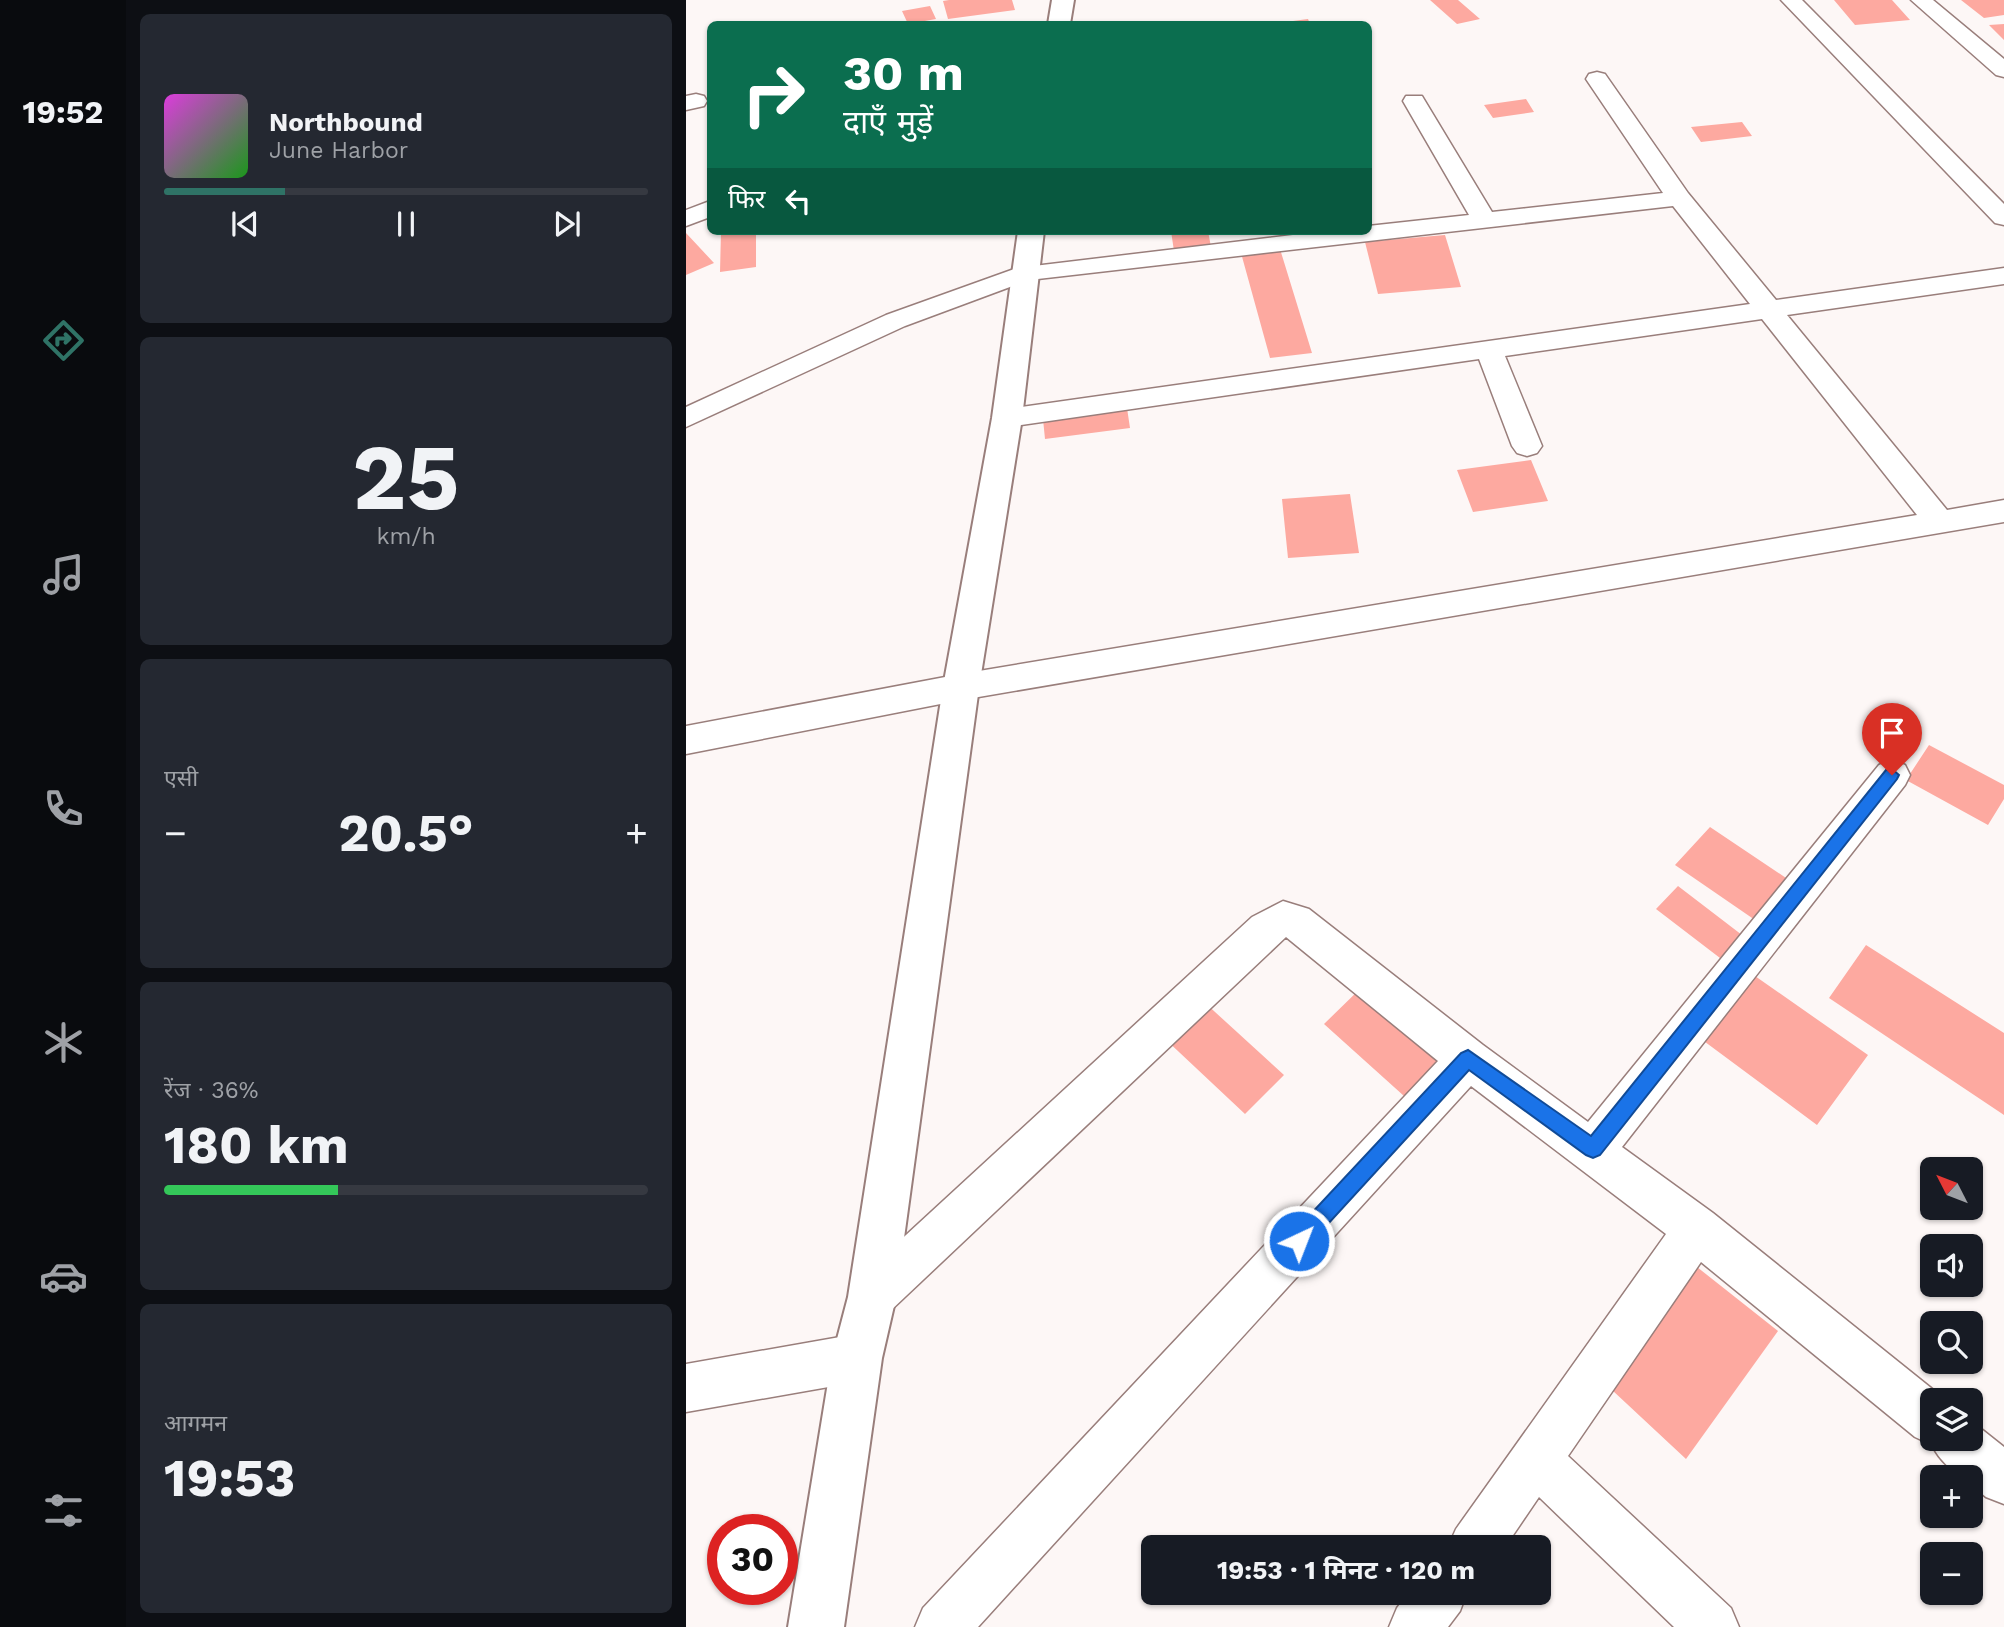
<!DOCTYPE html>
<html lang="hi">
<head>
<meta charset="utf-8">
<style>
  body { margin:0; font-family:"Work Sans","Noto Sans Devanagari",sans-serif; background:#242831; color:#f1f3f6; height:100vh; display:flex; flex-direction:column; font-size:26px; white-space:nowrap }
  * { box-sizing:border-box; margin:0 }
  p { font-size:23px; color:#9ea1a6 }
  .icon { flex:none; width:38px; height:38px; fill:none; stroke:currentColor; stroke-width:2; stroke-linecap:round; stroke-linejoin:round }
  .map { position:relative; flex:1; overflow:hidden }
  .side { display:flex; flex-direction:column; gap:14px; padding:14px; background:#0d0f14; width:560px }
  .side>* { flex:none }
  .hud { position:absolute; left:21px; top:21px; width:665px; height:214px; border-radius:10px; box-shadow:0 2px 5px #0004; background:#0b6e4f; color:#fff; overflow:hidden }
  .needle { width:46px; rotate:312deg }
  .tools { position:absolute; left:1234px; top:1157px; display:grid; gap:14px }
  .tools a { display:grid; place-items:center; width:63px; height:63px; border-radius:10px; background:#171b24; box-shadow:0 2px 5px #0004; font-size:35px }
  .speed { position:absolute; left:21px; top:1514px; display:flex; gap:14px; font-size:35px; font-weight:700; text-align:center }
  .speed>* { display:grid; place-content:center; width:91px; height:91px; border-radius:50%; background:#171b24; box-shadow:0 2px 5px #0004; line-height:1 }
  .speed .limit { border:10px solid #d22; background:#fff; color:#111 }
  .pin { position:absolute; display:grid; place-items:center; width:60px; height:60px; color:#fff; margin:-72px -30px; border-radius:50% 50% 50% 0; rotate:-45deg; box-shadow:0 0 7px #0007 }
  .pin .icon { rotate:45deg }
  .me { position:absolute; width:77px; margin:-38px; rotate:43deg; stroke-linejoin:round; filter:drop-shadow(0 0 5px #0008) }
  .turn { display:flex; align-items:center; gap:24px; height:147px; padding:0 21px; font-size:32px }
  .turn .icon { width:91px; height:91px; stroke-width:2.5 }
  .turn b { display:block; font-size:49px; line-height:60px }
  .then { display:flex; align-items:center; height:66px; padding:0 21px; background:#0003; gap:14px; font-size:26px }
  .big { font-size:52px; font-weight:700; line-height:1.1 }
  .side .tile { flex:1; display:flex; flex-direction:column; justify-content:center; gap:10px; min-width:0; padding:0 24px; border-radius:10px; background:#242831 }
  .side .dial { align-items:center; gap:0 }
  .dial b { font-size:91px; line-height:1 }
  .song { display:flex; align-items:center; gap:21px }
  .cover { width:84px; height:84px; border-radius:10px; background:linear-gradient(135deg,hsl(300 70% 55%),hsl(120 70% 35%)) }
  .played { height:7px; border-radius:4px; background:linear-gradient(90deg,#2f7366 25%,#363941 25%) }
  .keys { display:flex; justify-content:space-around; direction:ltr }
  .heat { display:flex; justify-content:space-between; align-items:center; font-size:38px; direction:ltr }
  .charge { height:10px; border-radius:5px; background:linear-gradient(90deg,#34c759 36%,#363941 0) }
  .trip { position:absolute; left:455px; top:1535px; width:410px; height:70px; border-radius:10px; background:#171b24; box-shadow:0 2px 5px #0004; font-weight:700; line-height:70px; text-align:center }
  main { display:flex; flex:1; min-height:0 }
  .dock { display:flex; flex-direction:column; width:126px; justify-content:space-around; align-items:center; background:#090b0e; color:#9ea1a6 }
  .dock .icon { width:49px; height:49px }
  .dock .on { color:#2f7366 }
  .dock b { font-size:32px; color:#f1f3f6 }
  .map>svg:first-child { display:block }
  .building { fill:#fda9a0 }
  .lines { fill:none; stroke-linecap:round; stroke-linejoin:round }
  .minor-casing { stroke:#997e7b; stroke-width:3 }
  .tertiary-casing { stroke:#997e7b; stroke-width:4 }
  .minor { fill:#fff; fill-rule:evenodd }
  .tertiary { fill:#fff; fill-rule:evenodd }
  .route { fill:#1a73e8; stroke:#114b97; stroke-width:2 }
</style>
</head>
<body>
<main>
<nav class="dock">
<b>19:52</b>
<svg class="icon on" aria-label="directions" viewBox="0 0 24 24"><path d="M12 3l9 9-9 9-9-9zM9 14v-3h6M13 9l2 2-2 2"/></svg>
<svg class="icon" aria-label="music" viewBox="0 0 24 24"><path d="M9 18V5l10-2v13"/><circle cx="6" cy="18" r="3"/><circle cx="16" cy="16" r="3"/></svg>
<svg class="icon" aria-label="phone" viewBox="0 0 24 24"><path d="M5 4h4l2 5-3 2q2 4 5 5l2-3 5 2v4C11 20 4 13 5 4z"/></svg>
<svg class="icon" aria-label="climate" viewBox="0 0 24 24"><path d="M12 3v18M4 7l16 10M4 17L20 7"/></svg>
<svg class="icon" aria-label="car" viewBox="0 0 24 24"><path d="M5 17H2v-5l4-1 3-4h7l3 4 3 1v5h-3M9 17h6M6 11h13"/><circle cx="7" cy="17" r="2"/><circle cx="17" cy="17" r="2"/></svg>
<svg class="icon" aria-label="filters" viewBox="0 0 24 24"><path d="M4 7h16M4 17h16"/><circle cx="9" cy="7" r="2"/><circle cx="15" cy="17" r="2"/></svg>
</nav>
<section class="side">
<div class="tile">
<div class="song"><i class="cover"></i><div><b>Northbound</b><p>June Harbor</p></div></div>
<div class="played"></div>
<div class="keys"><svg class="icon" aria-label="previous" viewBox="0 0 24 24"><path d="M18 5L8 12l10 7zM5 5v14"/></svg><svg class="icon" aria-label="pause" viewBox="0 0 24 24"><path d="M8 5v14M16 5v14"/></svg><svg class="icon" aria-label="next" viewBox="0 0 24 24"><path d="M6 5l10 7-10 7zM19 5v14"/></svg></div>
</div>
<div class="tile dial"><b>25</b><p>km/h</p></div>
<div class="tile"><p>एसी</p>
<div class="heat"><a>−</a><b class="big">20.5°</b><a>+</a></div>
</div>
<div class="tile"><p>रेंज · 36%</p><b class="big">180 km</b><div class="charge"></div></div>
<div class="tile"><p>आगमन</p><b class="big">19:53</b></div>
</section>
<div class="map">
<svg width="1318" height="1627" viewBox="0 0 1318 1627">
  <rect width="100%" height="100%" fill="#fdf7f6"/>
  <path class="building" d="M 263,0 L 326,0 L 329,10 L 262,19 L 257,1 Z
    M 744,0 L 772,0 L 794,19 L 771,24 Z
    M 1148,0 L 1206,0 L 1224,20 L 1169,25 Z
    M 1275,0 L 1318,0 L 1318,15 L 1298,18 Z
    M 244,6 L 250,19 L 222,24 L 216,11 Z
    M 622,19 L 624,24 L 593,24 L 592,23 Z
    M 1318,24 L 1318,40 L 1303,25 Z
    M 840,99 L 848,112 L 807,118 L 798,105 Z
    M 1056,122 L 1066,136 L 1015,142 L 1005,127 Z
    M 35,231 L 70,231 L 70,267 L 34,272 Z
    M 485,231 L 522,231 L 525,247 L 488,251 Z
    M 0,233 L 28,263 L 0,275 Z
    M 759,235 L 775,287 L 692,294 L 679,242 Z
    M 594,249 L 626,353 L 584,358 L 555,253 Z
    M 441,408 L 444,428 L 359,439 L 357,419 Z
    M 845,460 L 862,501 L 787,512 L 771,470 Z
    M 664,494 L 673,553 L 602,558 L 596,499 Z
    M 1243,745 L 1318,785 L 1318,799 L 1302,825 L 1220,780 Z
    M 1024,827 L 1103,880 L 1069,920 L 989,865 Z
    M 992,886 L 1056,935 L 1034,958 L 970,909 Z
    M 1180,945 L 1318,1033 L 1318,1115 L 1143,998 Z
    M 1059,969 L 1182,1055 L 1131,1125 L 1007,1033 Z
    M 678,985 L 759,1054 L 718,1096 L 638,1024 Z
    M 517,1001 L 598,1075 L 559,1114 L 477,1037 Z
    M 1011,1267 L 1092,1331 L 1000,1459 L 926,1390 Z"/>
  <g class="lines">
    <g class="minor-casing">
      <path id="minor" d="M 1095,0 L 1116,0 L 1318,204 L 1318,225 L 1309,223 Z
        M 1225,0 L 1247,0 L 1318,59 L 1318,77 L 1310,75 Z
        M 911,72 L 919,74 L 1002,193 L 1090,300 L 1318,268 L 1318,284 L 1101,315 L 1261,510 L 1318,500 L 1318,522 L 275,700 L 0,754 L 0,726 L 275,674 L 1231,515 L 1076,319 L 819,356 L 856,446 L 851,453 L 841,456 L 831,453 L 826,446 L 793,359 L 321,427 L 311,425 L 307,418 L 311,411 L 321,409 L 1064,304 L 987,206 L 343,280 L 219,326 L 0,427 L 0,407 L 200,315 L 331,268 L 640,231 L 682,231 L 682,226 L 783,215 L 717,101 L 720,96 L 736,96 L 739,101 L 806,212 L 977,193 L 900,79 L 903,74 Z
        M 10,94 L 18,96 L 21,101 L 18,106 L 0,110 L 0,96 Z
        M 24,201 L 24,217 L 0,226 L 0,210 Z
        M 1206,760 L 1219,765 L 1224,775 L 1219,785 L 936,1147 L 1027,1213 L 1260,1400 L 1246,1400 L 1246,1438 L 1284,1438 L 1284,1420 L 1318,1447 L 1318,1504 L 1300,1497 L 1284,1484 L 1284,1477 C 1269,1477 1252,1458 1246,1445 L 1229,1437 L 1015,1262 L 882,1456 L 1045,1608 L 1053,1627 L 988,1627 L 853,1497 L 819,1547 L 762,1547 L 770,1529 L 980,1234 L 785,1086 L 292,1627 L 229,1627 L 237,1608 L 752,1061 L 600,937 L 202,1313 L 186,1320 L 170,1313 L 163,1297 L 170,1281 L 566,917 L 597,901 L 623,909 L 797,1045 L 902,1122 L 1193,765 Z
        M 171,1334 L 188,1341 L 195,1358 L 188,1375 L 171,1382 L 0,1412 L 0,1364 Z
        M 723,1592 L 781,1592 L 774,1611 L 762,1627 L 703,1627 L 711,1608 Z"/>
    </g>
    <g class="tertiary-casing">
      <path id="tertiary" d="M 366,0 L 388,0 L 384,24 L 362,24 Z
        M 332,231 L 358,231 L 336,418 L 293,687 L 210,1297 L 196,1358 L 158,1627 L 102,1627 L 146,1358 L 162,1297 L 257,687 L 306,418 Z"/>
    </g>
    <use href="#minor" class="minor"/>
    <use href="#tertiary" class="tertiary"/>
  </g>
  <path class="route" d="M 1206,769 L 1213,775 L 1211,779 L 914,1155 L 907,1158 L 900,1155 L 783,1070 L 620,1248 L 613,1251 L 606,1248 L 603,1241 L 606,1234 L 775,1053 L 782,1050 L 905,1136 L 1200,770 Z"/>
</svg>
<div class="tools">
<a><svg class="needle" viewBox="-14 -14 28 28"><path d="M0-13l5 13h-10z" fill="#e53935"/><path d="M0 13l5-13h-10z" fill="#9ea1a6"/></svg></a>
<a><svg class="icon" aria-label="sound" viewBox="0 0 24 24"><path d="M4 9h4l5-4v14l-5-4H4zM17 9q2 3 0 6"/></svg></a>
<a><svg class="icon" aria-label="search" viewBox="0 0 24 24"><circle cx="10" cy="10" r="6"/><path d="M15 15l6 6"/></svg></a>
<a><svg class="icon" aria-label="layers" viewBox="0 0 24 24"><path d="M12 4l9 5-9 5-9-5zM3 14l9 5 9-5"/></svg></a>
<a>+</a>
<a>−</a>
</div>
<div class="speed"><div class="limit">30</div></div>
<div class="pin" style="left:1206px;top:775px;background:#d93025"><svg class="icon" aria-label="arrive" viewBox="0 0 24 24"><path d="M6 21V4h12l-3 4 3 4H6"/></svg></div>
<svg class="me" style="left:613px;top:1241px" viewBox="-20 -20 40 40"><circle r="17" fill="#1a73e8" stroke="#fff" stroke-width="3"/><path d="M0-11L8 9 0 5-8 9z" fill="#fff"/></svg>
<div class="trip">19:53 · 1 मिनट · 120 m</div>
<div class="hud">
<div class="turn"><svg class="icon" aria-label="right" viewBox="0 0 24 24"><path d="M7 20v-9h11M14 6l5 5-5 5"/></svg><div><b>30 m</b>दाएँ मुड़ें</div></div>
<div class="then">फिर<svg class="icon" aria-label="left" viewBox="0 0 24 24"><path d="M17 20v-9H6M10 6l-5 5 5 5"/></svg></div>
</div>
</div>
</main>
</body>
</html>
